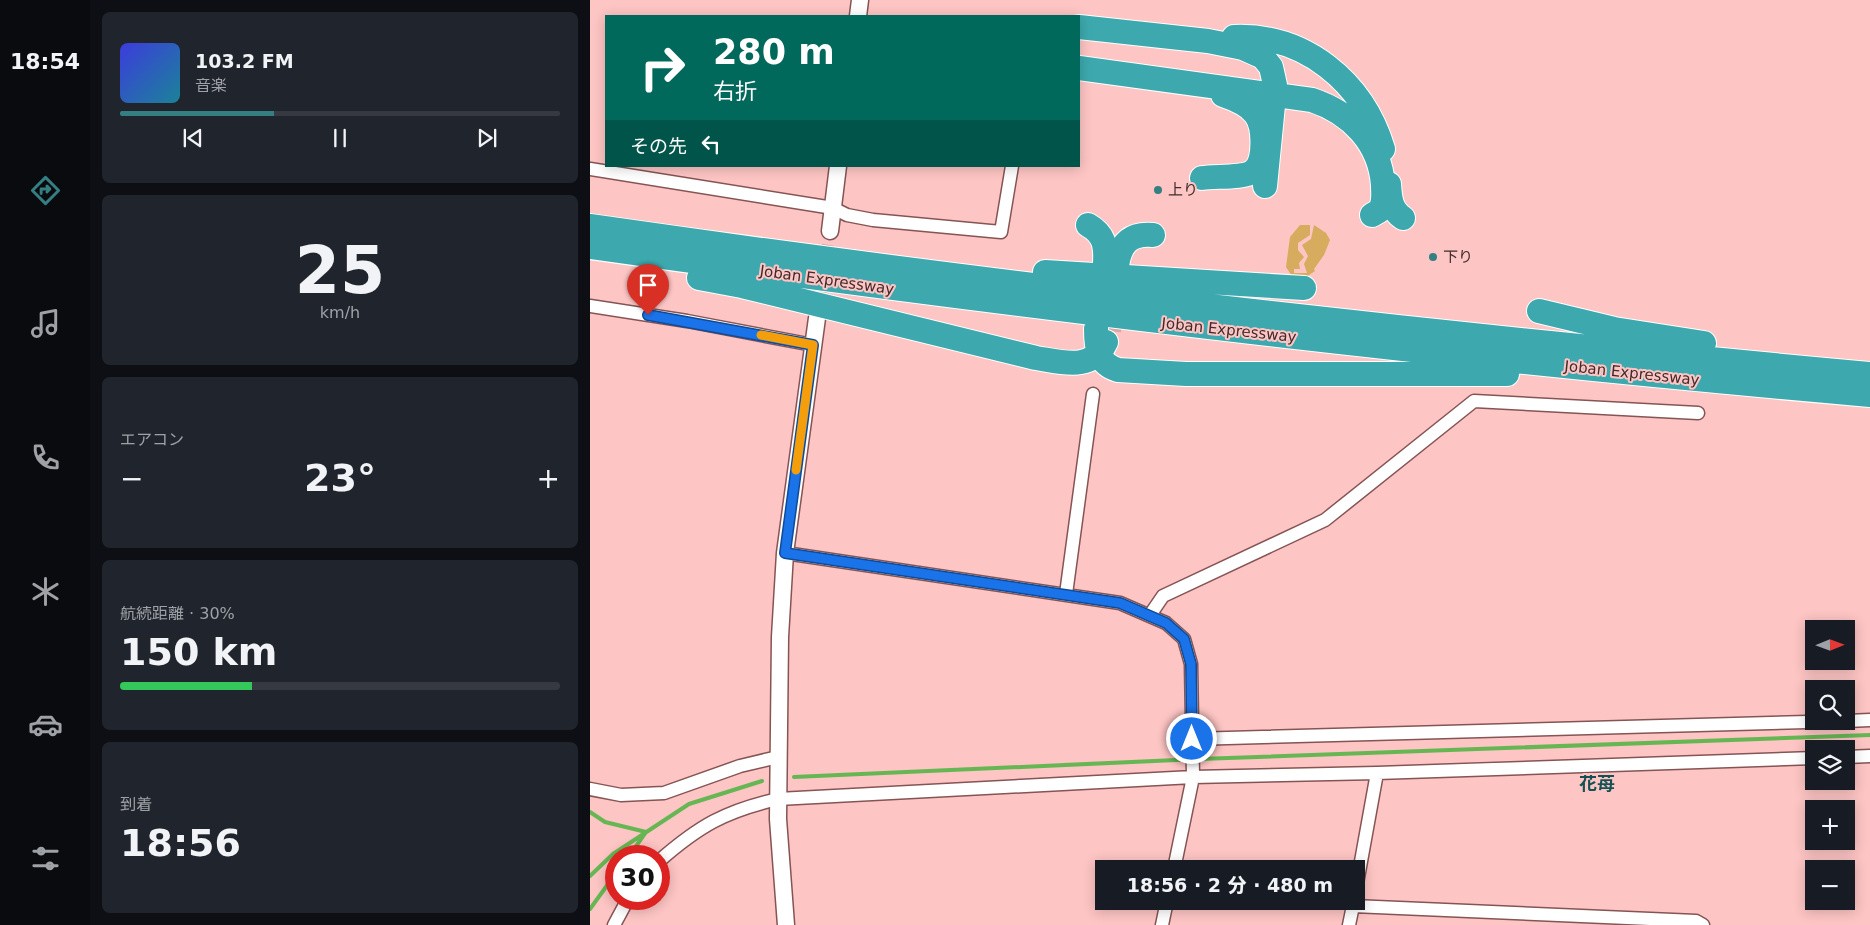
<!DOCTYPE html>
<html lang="ja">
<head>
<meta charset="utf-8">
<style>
  body { margin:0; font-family:"DejaVu Sans","Noto Sans JP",sans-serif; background:#20242c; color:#f1f3f6; height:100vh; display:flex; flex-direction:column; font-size:19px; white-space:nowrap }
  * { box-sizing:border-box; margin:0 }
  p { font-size:16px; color:#9ea1a6 }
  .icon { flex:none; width:28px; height:28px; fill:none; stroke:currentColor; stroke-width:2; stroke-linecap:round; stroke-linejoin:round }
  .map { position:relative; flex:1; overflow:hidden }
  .details { display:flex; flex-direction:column; gap:12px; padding:12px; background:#0d0f14; width:500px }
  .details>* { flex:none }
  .top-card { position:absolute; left:15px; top:15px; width:475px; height:152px; border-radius:0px; box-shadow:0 2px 12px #0003; background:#00695c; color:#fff; overflow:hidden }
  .needle { width:32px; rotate:89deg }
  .fabs { position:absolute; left:1215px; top:620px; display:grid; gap:10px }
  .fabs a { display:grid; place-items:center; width:50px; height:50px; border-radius:0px; background:#171b24; box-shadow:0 2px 12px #0003; font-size:25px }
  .speed { position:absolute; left:15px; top:845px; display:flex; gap:10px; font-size:25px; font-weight:700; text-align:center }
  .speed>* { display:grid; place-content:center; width:65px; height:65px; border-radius:50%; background:#171b24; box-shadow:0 2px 12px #0003; line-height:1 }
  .speed .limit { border:8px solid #d22; background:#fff; color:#111 }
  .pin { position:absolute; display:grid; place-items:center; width:42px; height:42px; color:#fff; margin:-51px -21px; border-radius:50% 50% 50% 0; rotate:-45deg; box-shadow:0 0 5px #0007 }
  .pin .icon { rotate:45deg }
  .me { position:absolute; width:55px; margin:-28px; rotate:0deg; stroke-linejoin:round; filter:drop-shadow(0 0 4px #0008) }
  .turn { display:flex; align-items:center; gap:18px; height:105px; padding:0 25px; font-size:22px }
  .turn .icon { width:65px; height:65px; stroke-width:2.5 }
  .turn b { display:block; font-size:35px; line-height:42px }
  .then { display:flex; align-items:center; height:48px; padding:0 25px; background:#0003; gap:10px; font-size:19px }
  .big { font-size:38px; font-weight:800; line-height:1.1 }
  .details .widget { flex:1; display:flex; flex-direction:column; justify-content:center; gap:8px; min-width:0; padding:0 18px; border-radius:8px; background:#20242c }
  .details .dial { align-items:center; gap:0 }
  .dial b { font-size:65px; line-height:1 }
  .song { display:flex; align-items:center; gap:15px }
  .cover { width:60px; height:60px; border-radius:8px; background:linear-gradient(135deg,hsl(240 70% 55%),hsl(190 70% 35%)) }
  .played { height:5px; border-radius:2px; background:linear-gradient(90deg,#357e82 35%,#363941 35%) }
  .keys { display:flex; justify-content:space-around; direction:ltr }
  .heat { display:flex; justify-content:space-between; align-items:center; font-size:28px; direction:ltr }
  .charge { height:8px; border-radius:4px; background:linear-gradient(90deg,#34c759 30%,#363941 0) }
  .trip { position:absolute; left:505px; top:860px; width:270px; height:50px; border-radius:0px; background:#171b24; box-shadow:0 2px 12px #0003; font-weight:800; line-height:50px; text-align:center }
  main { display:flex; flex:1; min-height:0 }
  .menu { display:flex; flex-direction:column; width:90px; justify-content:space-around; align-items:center; background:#090b0e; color:#9ea1a6 }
  .menu .icon { width:35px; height:35px }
  .menu .current { color:#357e82 }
  .menu b { font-size:22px; color:#f1f3f6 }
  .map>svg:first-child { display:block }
  .green { fill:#d8ac5f }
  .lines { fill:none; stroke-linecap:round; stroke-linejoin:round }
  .stream { stroke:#66b753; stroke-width:4 }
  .minor-tunnel { stroke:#d7a6a5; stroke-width:12; stroke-dasharray:12 6; stroke-linecap:butt }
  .motorway-tunnel { stroke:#d7a6a5; stroke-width:24; stroke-dasharray:24 12; stroke-linecap:butt }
  .minor-casing { stroke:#855454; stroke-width:15 }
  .tertiary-casing { stroke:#855454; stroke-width:19 }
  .motorway-casing { stroke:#fff; stroke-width:26 }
  .minor { stroke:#fff; stroke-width:12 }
  .tertiary { stroke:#fff; stroke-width:16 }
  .motorway { stroke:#3da9ae; stroke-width:24 }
  .route-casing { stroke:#114b97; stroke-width:12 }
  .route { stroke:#1a73e8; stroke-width:9 }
  .slow { stroke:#f59e0b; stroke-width:9 }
  .poi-dot { fill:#357e82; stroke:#fdc5c4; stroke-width:2 }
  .labels { text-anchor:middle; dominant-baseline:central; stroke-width:4; stroke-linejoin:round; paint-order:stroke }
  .poi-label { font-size:15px; fill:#402a2a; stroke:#fdc5c4; text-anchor:start }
  .street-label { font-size:15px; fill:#402a2a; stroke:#fdc5c4 }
  .quarter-label { font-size:18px; font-weight:bold; fill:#145154; stroke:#fdc5c4 }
</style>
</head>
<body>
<main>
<nav class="menu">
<b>18:54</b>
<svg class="icon current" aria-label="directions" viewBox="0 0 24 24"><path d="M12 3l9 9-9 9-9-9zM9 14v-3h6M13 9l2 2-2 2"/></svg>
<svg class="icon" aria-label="music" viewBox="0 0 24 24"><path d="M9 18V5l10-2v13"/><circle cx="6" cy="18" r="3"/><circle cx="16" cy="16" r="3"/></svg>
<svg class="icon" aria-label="phone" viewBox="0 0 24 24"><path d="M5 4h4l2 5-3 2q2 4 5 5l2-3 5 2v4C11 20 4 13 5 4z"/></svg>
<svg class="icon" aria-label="climate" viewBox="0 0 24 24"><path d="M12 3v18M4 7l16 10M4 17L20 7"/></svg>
<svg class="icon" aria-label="car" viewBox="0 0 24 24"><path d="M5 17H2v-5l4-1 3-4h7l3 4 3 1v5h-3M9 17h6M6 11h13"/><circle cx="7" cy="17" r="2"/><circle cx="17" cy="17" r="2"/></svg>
<svg class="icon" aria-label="filters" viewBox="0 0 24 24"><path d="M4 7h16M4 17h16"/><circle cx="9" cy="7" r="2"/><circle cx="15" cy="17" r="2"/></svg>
</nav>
<section class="details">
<div class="widget">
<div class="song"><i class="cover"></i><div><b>103.2 FM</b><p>音楽</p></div></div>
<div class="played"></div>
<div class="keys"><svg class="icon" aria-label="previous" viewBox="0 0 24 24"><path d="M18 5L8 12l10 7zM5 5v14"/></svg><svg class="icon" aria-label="pause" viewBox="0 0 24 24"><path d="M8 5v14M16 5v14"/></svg><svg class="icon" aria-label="next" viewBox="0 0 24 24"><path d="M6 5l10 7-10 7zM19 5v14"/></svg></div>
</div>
<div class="widget dial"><b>25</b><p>km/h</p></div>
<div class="widget"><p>エアコン</p>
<div class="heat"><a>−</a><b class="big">23°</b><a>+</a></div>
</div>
<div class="widget"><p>航続距離 · 30%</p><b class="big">150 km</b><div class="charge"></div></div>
<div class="widget"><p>到着</p><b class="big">18:56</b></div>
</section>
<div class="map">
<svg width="1280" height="925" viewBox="0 0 1280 925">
  <rect width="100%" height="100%" fill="#fdc5c4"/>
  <path class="green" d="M 710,225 L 720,225 L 720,235 L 708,243 L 708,250 L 714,257 L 709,263 L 710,269 L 704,269 L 704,273 L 717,273 L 714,264 L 718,256 L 712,245 L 721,239 L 724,225 L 736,233 L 740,240 L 734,255 L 724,269 L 725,271 L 716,277 L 702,276 L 696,267 L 700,237 Z"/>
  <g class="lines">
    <path class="stream" d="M 204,777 L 609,759 L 1280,735
      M 0,812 L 15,822 L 56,832 L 39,856
      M 0,876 L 23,854 L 99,804 L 172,781
      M 0,909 L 26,873"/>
    <path class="minor-tunnel" d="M 228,310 L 240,231"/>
    <path class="motorway-tunnel" d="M 519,331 L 523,295"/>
    <g class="minor-casing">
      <path id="minor" d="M 0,169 L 243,208 L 257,215 L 283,220 L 411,232 L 422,166
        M 0,306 L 97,321 L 223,345
        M 195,553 L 530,603 L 576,623 L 594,639 L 601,664 L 603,777 L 584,869
        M 476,594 L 503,394
        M 560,615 L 573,596 L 735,520 L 884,401 L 1108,413
        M 1256,721 L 1280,720
        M 602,739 L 1256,721
        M 1256,757 L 1280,756
        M 0,789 L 31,795 L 74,793 L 150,766 L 188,757
        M 69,861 C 109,826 135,811 188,799 L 603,777 L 787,773 L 1224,758
        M 766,889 L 787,773
        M 763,906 L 1106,921 L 1113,925
        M 24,925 L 38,899
        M 572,925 L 577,901
        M 759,925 L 764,901"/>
    </g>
    <g class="tertiary-casing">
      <path id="tertiary" d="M 268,16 L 270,0
        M 240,231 L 248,166
        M 196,925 L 188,819 L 190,637 L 195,553 L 227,318"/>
    </g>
    <g class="motorway-casing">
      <path id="motorway" d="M 489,27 L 618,41 L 653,48 L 673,57 L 681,67 L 685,85 L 675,186
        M 644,37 C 715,34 773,82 793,149
        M 489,68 L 722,100 C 761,113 790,143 793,185 C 793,195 795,203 789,211 L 782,215
        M 612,178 C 625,176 653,178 662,172 C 669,168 671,159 672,152 C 675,117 665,106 633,95
        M 799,184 C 800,199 801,210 813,218
        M 498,225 C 514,234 516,245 515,263
        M 0,226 C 425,287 852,335 1280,374
        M 0,247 C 426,307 852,358 1280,395
        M 527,266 C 530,244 540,233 563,235
        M 455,272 L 714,288
        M 109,278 L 152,286 L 446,358 C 472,362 502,372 516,342
        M 949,311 L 1024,329 L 1114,343
        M 506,329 C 506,348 508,364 528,370 L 596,374 L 917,374"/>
    </g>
    <use href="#minor" class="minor"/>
    <use href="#tertiary" class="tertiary"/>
    <use href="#motorway" class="motorway"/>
  </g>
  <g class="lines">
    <g class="route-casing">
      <path id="route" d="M 58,315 L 223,345 L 195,553 L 530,603 L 576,623 L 594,639 L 601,664 L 602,739"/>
    </g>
    <use href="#route" class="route"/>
    <path class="slow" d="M 171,335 L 223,345 L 206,470"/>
  </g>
  <g class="poi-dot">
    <circle cx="568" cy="190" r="5"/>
    <circle cx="843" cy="257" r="5"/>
  </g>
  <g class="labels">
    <g class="poi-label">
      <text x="578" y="190">上り</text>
      <text x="853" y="257">下り</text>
    </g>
    <g class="street-label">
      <text transform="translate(237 280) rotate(8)">Joban Expressway</text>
      <text transform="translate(639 330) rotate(6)">Joban Expressway</text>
      <text transform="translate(1042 373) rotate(6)">Joban Expressway</text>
    </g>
    <g class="quarter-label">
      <text x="1007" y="783">花苺</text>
    </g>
  </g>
</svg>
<div class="fabs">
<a><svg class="needle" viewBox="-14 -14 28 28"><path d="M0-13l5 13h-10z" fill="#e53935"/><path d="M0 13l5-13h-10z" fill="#9ea1a6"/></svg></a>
<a><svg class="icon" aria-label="search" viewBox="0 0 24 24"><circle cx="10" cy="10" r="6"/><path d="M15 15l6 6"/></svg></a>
<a><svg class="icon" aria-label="layers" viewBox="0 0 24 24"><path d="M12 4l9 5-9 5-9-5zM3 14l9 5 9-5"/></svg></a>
<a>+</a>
<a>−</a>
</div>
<div class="speed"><div class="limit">30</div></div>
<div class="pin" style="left:58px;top:315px;background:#d93025"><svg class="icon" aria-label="arrive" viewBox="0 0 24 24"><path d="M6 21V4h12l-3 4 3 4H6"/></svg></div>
<svg class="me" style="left:602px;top:739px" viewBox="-20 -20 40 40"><circle r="17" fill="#1a73e8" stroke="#fff" stroke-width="3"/><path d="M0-11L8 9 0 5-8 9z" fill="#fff"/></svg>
<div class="trip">18:56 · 2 分 · 480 m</div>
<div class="top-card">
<div class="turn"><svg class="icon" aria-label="right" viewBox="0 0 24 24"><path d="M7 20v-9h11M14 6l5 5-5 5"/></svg><div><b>280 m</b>右折</div></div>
<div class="then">その先<svg class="icon" aria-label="left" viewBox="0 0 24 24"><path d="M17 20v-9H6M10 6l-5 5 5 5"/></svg></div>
</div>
</div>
</main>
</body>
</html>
